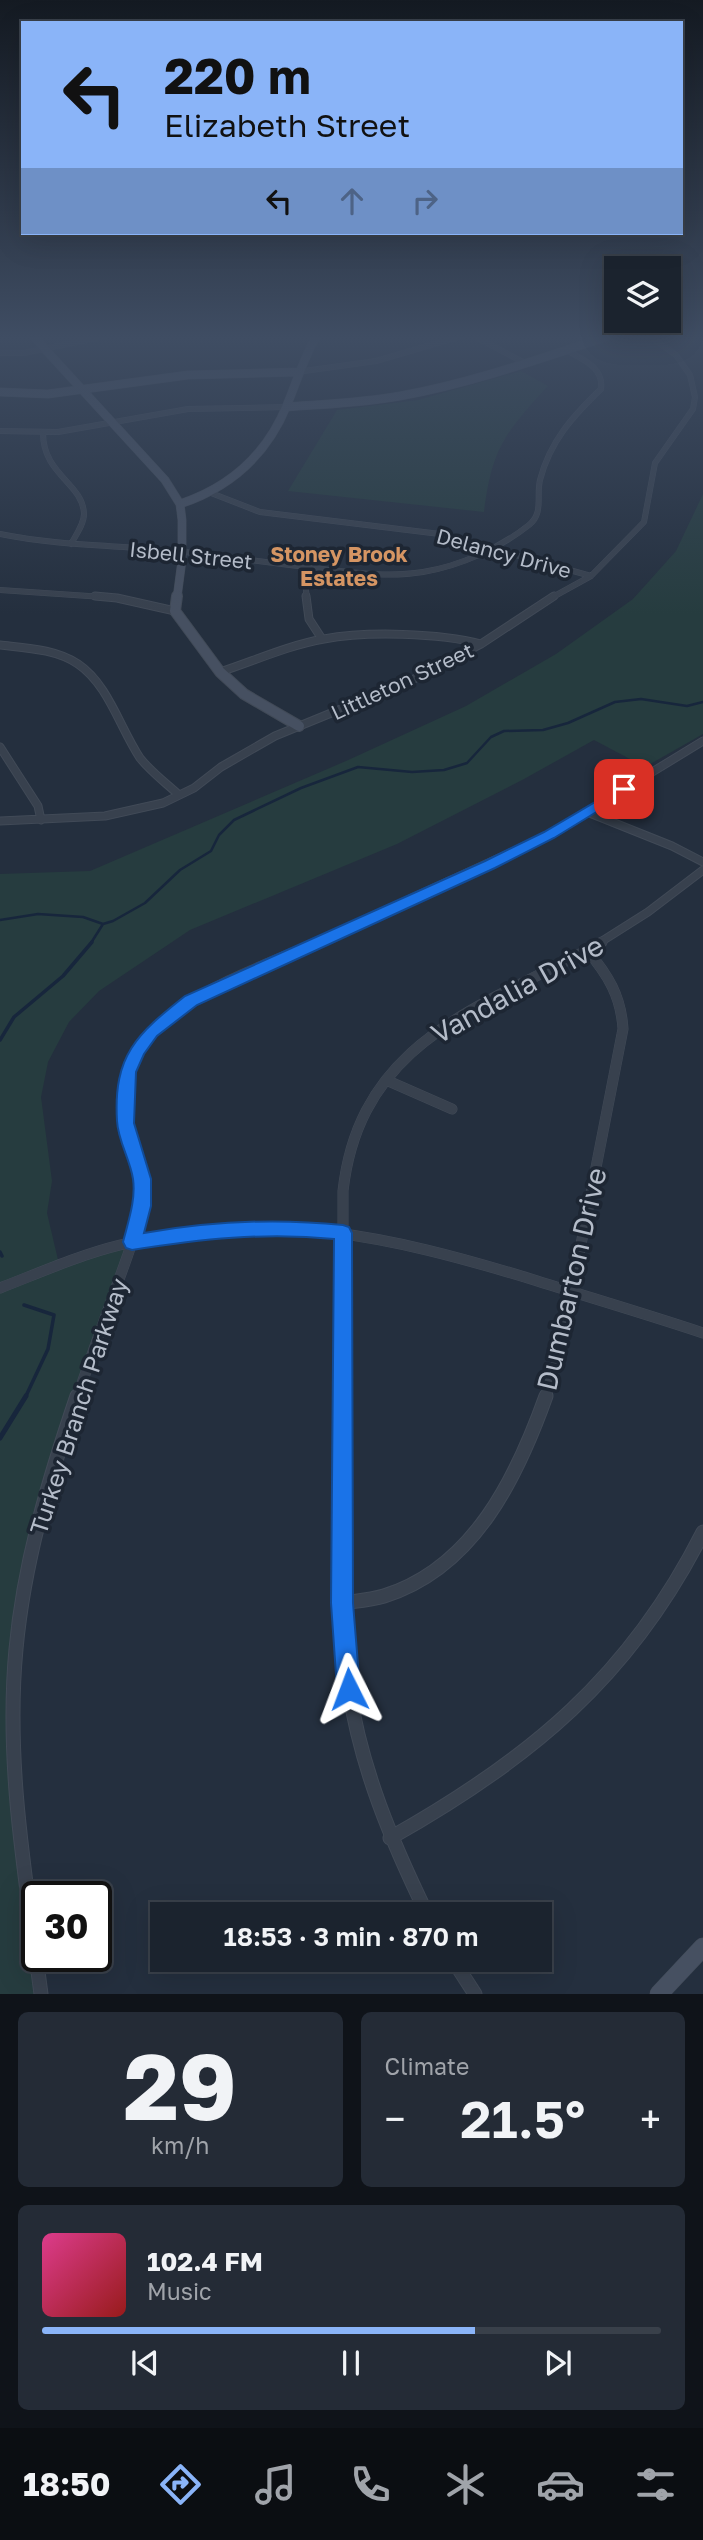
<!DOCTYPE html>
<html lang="en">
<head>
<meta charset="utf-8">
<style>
  body { margin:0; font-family:"Golos Text",sans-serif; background:#242b36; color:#f1f3f6; height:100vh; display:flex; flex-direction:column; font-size:26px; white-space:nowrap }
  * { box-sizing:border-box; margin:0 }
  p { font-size:23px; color:#a0a4aa }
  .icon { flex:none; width:38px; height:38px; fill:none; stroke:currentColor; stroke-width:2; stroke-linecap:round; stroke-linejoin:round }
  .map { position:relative; height:1994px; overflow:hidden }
  .drawer { display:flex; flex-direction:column; gap:18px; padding:18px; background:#0f1319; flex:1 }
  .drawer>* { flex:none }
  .banner { position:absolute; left:21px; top:21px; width:662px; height:214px; border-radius:0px; box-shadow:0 7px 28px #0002,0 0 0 2px #39404a; background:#8ab4f8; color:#111; overflow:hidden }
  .buttons { position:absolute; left:604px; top:256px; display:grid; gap:14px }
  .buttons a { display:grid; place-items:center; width:77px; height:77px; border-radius:0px; background:#1b232e; box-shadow:0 7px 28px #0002,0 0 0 2px #39404a; font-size:35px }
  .speed { position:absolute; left:21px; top:1881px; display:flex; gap:14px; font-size:35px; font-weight:700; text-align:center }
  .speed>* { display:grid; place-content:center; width:91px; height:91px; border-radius:50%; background:#1b232e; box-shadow:0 7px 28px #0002,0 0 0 2px #39404a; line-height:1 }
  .speed .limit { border:4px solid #111; border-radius:10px; background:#fff; color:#111 }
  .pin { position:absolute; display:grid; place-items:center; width:60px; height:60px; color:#fff; margin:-30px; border-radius:14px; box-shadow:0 4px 10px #0006 }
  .me { position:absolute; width:77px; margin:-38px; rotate:357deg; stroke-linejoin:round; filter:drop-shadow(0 0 5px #0008) }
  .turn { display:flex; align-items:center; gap:24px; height:147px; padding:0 28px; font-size:32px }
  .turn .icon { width:91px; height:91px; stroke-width:2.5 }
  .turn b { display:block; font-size:49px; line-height:60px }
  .lanes { display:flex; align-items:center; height:66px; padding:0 28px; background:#0003; justify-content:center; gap:35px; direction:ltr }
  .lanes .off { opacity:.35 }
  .big { font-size:52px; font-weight:600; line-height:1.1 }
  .drawer .tile { flex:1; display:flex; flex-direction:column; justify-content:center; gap:10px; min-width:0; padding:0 24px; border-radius:10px; background:#242b36 }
  .drawer .dial { align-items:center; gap:0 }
  .dial b { font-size:91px; line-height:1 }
  .song { display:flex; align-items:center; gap:21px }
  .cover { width:84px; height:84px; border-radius:10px; background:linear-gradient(135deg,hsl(330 70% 55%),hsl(0 70% 35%)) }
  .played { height:7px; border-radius:4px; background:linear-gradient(90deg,#8ab4f8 70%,#39404a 70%) }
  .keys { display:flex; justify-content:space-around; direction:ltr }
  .heat { display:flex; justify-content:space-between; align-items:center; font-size:38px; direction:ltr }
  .drawer .tiles { flex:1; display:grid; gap:18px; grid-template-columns:1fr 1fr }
  .tile:last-child { grid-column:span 2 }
  .trip { position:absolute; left:150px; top:1902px; width:402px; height:70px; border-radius:0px; background:#1b232e; box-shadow:0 7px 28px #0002,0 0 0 2px #39404a; font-weight:600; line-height:70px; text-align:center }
  .tab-bar { display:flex; height:112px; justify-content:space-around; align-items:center; background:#0b0e12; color:#a0a4aa }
  .tab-bar .icon { width:49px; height:49px }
  .tab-bar .current { color:#8ab4f8 }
  .tab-bar b { font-size:32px; color:#f1f3f6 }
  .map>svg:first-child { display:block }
  .green { fill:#263c3f }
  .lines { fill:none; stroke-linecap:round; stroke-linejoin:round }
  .stream-far2 { stroke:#17263c; stroke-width:2.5 }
  .stream-far1 { stroke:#17263c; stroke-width:3.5 }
  .stream { stroke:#17263c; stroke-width:5 }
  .street-far3-casing { stroke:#414a57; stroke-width:6 }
  .street-far2-casing { stroke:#414a57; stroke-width:9 }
  .street-far1-casing { stroke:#414a57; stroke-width:11 }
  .street-casing { stroke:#414a57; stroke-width:15 }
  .secondary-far2-casing { stroke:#414a57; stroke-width:9 }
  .secondary-far1-casing { stroke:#414a57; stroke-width:12 }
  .secondary-casing { stroke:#414a57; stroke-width:19 }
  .street-far3 { stroke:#38414e; stroke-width:5 }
  .street-far2 { stroke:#38414e; stroke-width:7 }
  .street-far1 { stroke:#38414e; stroke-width:10 }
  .street { stroke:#38414e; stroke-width:13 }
  .secondary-far2 { stroke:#465061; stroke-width:8 }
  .secondary-far1 { stroke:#465061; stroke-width:10 }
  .secondary { stroke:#465061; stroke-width:18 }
  .route { fill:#1a73e8; stroke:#114b97; stroke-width:2 }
  .labels { text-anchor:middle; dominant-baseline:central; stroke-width:7; stroke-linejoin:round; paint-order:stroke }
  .far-street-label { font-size:21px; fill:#b4bcc9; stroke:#1d2633 }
  .far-neighbourhood-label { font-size:21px; font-weight:bold; fill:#d59563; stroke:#1d2633 }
  .street-label { font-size:24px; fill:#b4bcc9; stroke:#1d2633 }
  .near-street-label { font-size:28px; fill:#b4bcc9; stroke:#1d2633 }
</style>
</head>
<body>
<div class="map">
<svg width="703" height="1994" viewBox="0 0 703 1994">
  <rect width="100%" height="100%" fill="#242f3e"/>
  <path class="green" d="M 521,371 L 548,386 C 505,433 492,448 484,512 L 288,491 L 337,410 L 418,400 Z
    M 703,494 L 703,734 L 645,767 L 594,740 L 524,779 L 397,844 L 190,930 L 99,991 L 69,1022 L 48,1062 L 41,1097 L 52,1181 L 47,1213 L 59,1264 L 132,1243 L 34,1530 L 13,1717 L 41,1994 L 0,1994 L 0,874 L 90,871 L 346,761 L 466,706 L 556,654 L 633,599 L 676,551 Z"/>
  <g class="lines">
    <path class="stream-far2" d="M 0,920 L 38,914 L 83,917 L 103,924 L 113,921 L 145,903 L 180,870 L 211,851 L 219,835 L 234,820 L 301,788 L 358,767 L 412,772 L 444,770 L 467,763 L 491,737 L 504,731 L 543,730 L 568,723 L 615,702 L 641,699 L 687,706 L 703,702
      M 91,943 L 103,924"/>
    <path class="stream-far1" d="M 0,1040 L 14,1017 L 63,976 L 92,942
      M 0,1252 L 2,1256
      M 24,1305 L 54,1315 L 48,1349 L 25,1398"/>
    <path class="stream" d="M 0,1438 L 26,1396"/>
    <g class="street-far3-casing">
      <path id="street-far3" d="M 472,335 L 523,362
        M 0,353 L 24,353 L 111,335
        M 297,372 L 376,361 L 465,335
        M 0,431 L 58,432 L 188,409 L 287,407
        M 43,433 C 43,475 83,483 84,514 C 84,524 76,535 71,544
        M 211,493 L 260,512 L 440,534 L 591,576
        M 0,534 C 58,546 116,545 175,551 C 221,556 266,562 312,568 C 350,572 386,578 423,572 C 460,566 500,548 529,525 C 544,513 536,496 540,480 C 550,441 573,416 601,389 C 604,367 582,359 566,350
        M 303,568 L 307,598
        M 0,590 L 118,598
        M 551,598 L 591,576 L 644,522 L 655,463 L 693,409 L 695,397 L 690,375 L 676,355 L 648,335"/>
    </g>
    <g class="street-far2-casing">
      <path id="street-far2" d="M 95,596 L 117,598 L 175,611
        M 306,596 L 309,619 L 322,639
        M 0,645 C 26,648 56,649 78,664 C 108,684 120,728 140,758 C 151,772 166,783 179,795
        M 220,672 C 254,661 289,645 324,639 C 366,631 440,633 481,644
        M 0,747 L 38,806 L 41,820
        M 587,812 L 672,846 L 703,862
        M 0,821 L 105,816 L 163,803 L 194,788 L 221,767 L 275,736 L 412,680 L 481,644 L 554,596
        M 314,943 L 549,835 L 703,741
        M 599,943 L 648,912 L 703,870"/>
    </g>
    <g class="street-far1-casing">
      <path id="street-far1" d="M 386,1080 L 452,1109
        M 0,1288 C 39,1273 79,1255 120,1245 C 270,1209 387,1235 531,1279 C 588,1297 646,1314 703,1333
        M 77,1398 C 90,1359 104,1321 118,1282 C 128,1255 138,1229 142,1200 C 146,1165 123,1137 124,1102 C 126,1008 248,974 318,942
        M 343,1398 L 343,1191 C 360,1037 488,1006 602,942
        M 545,1398 L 560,1352 L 623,1029 C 621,996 608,975 587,950"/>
    </g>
    <g class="street-casing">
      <path id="street" d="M 343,1396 C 342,1492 335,1592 349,1689 C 361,1769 392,1842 427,1914
        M 342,1603 C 356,1601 371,1600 384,1596 C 474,1568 517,1477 546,1396
        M 390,1838 C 529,1760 630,1677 703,1532
        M 453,1960 L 475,1994
        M 41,1994 C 26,1880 5,1764 16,1649 C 24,1562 49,1478 77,1396"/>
    </g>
    <g class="secondary-far2-casing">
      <path id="secondary-far2" d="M 32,335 L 165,480 L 180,504 L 182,520 L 182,560 L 177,598
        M 0,392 L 48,394 L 188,375 L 297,372
        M 287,407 C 325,404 362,403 400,396 C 472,383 542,358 612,335
        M 180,504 C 231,487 267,454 287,405 C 297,381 304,357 317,335"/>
    </g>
    <g class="secondary-far1-casing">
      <path id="secondary-far1" d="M 177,596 L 175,611 L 220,672 L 244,694 L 299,726"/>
    </g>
    <g class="secondary-casing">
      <path id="secondary" d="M 659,1994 L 703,1947"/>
    </g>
    <use href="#street-far3" class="street-far3"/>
    <use href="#street-far2" class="street-far2"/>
    <use href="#street-far1" class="street-far1"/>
    <use href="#street" class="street"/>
    <use href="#secondary-far2" class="secondary-far2"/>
    <use href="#secondary-far1" class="secondary-far1"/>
    <use href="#secondary" class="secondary"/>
  </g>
  <linearGradient id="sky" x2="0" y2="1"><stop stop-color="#141a22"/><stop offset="0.55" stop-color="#3f4d63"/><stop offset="1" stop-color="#3f4d63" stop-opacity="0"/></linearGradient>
  <rect width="703" height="614" fill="url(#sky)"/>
  <path class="route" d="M 624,785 L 631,789 L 629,792 L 554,838 L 495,868 L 197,1005 L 157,1036 L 144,1054 L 136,1072 L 134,1123 L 151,1179 L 151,1206 L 144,1233 C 211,1221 275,1218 343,1225 L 349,1227 L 352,1233 L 353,1603 L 360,1689 L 357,1697 L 349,1700 L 340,1697 L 337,1689 L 331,1603 L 334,1239 C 265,1232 200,1239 132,1250 L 126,1248 L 123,1242 C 128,1222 136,1200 133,1179 C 130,1159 118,1141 117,1121 C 113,1055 137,1034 185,996 L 485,861 L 544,832 Z"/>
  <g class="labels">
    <g class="far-street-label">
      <text transform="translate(504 553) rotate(15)">Delancy Drive</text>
      <text transform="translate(191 555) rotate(6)">Isbell Street</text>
      <text transform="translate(402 681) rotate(-25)">Littleton Street</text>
    </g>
    <g class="far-neighbourhood-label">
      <text x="339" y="554">Stoney Brook<tspan x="339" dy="24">Estates</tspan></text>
    </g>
    <g class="street-label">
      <text transform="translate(78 1406) rotate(-72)">Turkey Branch Parkway</text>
    </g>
    <g class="near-street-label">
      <text transform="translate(517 989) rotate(-29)">Vandalia Drive</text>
      <text transform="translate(571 1279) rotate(-77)">Dumbarton Drive</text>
    </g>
  </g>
</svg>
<div class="buttons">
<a><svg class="icon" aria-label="layers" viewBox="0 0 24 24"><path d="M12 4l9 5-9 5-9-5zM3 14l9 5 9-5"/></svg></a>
</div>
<div class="speed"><div class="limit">30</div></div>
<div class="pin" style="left:624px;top:789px;background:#d93025"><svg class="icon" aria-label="arrive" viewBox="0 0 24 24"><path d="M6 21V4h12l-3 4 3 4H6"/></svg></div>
<svg class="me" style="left:349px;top:1689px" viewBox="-20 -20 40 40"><path d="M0-17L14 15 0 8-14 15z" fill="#1a73e8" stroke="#fff" stroke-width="4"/></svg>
<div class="trip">18:53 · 3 min · 870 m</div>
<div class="banner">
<div class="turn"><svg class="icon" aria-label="left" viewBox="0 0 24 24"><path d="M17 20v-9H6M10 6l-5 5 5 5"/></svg><div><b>220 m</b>Elizabeth Street</div></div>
<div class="lanes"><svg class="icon" aria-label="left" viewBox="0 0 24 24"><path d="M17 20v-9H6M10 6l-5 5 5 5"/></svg><svg class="icon off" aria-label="ahead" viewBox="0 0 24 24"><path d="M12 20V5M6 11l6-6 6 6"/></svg><svg class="icon off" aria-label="right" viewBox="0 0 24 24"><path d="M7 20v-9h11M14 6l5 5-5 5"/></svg></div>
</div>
</div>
<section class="drawer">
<div class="tiles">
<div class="tile dial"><b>29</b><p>km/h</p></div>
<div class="tile"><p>Climate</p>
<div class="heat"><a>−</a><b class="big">21.5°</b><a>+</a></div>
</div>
<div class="tile">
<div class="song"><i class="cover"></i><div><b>102.4 FM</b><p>Music</p></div></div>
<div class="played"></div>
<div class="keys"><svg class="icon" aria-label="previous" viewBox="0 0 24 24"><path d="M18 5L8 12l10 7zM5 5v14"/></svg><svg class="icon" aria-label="pause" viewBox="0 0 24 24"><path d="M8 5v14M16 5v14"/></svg><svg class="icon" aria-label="next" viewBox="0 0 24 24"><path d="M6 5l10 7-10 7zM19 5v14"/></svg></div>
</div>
</div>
</section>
<nav class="tab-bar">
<b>18:50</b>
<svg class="icon current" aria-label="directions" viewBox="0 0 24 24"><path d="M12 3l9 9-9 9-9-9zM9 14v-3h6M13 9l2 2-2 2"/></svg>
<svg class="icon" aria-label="music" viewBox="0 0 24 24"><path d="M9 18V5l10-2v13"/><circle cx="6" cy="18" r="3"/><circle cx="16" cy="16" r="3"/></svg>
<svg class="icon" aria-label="phone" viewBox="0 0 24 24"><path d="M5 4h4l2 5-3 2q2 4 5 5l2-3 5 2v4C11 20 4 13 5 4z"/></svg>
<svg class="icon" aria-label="climate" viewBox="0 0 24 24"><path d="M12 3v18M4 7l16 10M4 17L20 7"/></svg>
<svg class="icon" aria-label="car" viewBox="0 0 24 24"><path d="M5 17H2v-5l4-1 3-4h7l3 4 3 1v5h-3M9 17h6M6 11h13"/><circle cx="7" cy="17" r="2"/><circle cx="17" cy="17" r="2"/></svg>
<svg class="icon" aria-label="filters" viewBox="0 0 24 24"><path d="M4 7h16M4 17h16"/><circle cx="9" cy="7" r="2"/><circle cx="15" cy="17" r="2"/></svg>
</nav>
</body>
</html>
